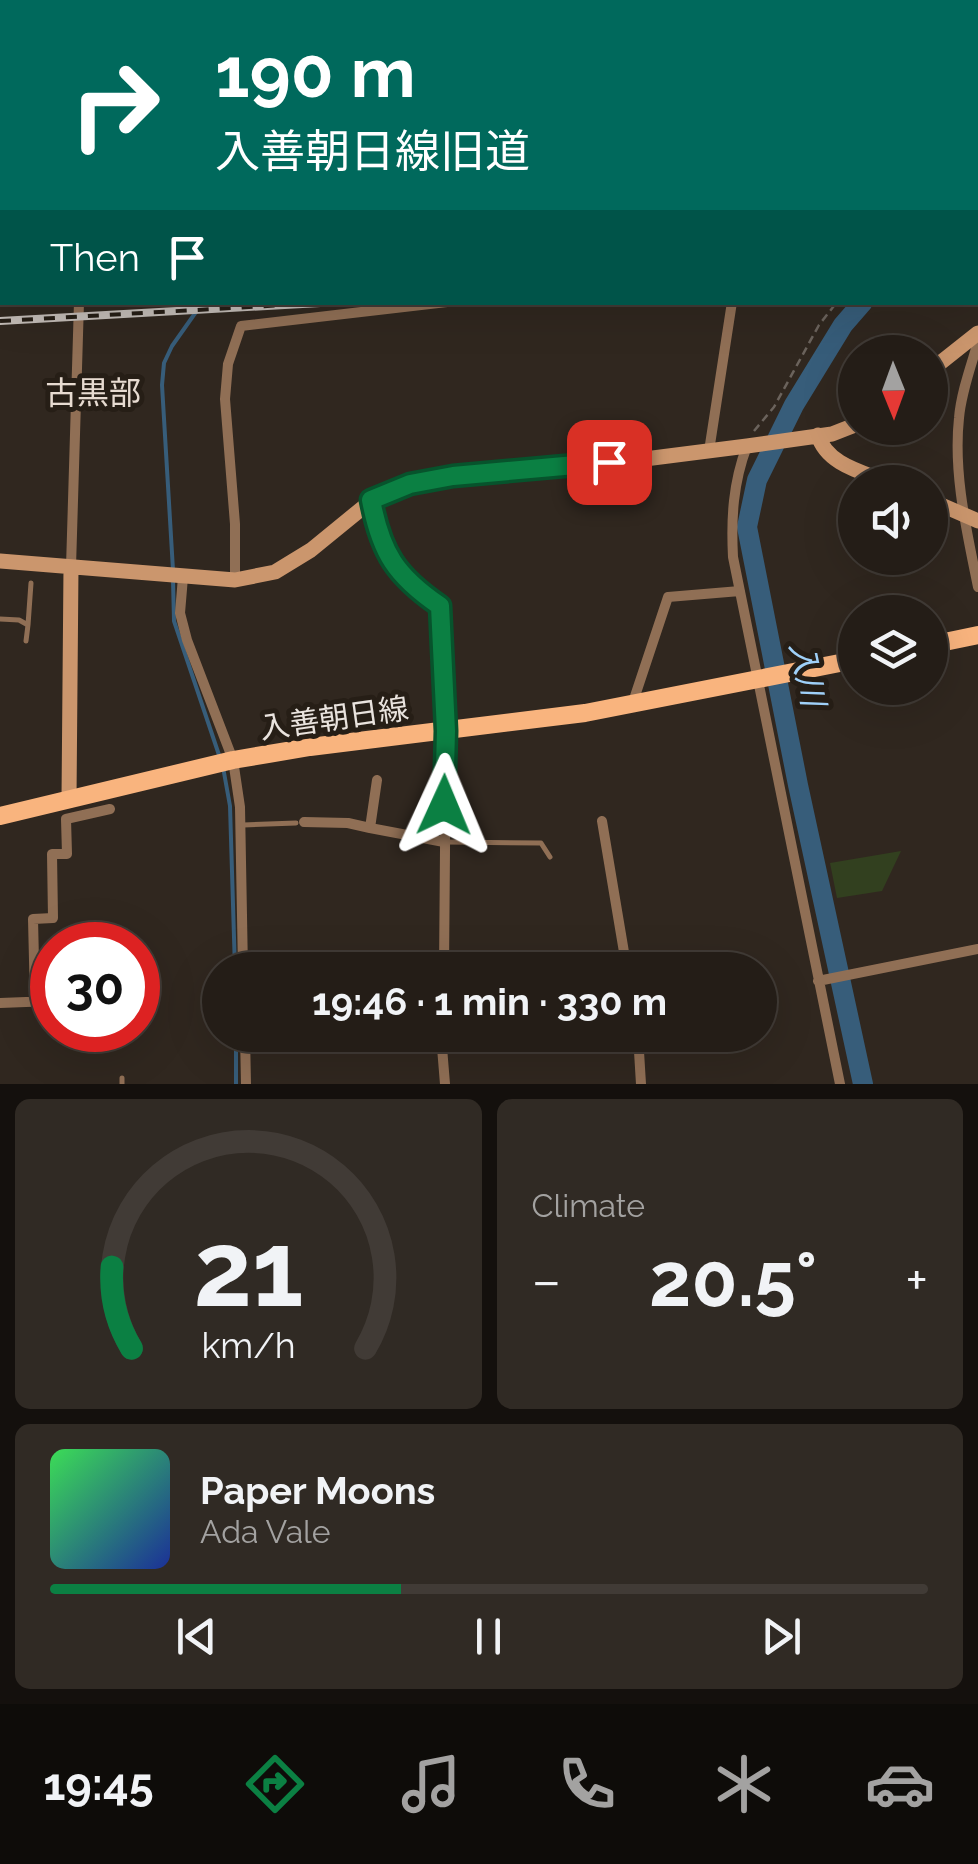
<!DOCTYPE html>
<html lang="en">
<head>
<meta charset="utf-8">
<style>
  body { margin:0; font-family:Raleway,"Noto Sans JP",sans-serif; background:#302a24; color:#f1f3f6; height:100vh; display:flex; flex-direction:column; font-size:38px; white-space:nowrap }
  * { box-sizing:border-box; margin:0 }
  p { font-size:32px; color:#a3a2a1 }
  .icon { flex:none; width:55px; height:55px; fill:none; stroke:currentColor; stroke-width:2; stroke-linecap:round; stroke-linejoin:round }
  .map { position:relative; height:1084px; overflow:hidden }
  .details { display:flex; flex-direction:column; gap:15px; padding:15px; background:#14100d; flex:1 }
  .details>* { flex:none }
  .hud { position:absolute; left:0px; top:0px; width:980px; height:305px; box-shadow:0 10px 40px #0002,0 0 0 2px #413b36; background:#00695c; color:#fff; overflow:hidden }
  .needle { width:65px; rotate:179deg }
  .controls { position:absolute; left:838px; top:335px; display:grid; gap:20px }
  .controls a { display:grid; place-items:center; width:110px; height:110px; border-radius:50%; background:#241d17; box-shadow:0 10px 40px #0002,0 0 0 2px #413b36; font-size:50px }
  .speed { position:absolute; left:30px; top:922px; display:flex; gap:20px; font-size:50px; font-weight:700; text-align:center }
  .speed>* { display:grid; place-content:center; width:130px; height:130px; border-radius:50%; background:#241d17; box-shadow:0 10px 40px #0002,0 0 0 2px #413b36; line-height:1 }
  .speed .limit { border:15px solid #d22; background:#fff; color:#111 }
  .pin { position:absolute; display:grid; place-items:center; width:85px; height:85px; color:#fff; margin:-42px; border-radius:20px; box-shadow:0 5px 15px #0006 }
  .me { position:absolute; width:110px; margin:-55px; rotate:1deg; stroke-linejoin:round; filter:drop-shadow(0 0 8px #0008) }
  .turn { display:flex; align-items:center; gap:35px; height:210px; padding:0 50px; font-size:45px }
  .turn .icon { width:130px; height:130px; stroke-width:2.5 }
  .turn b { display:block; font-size:70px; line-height:85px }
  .then { display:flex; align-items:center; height:95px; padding:0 50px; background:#0003; gap:20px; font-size:38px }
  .big { font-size:75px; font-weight:700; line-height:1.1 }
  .details .widget { flex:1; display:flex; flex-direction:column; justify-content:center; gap:15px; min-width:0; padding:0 35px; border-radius:15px; background:#302a24 }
  .details .dial { align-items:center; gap:0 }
  .dial svg { height:260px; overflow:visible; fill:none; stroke:#413b36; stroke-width:7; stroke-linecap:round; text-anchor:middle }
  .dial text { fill:#f1f3f6; stroke:none }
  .song { display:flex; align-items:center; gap:30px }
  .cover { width:120px; height:120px; border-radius:15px; background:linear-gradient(135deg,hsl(130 70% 55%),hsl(230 70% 35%)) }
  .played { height:10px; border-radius:5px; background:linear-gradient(90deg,#0b8043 40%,#413b36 40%) }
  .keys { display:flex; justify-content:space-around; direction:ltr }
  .heat { display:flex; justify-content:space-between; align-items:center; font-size:55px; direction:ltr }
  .details .tiles { flex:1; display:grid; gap:15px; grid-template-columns:1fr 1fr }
  .widget:last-child { grid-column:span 2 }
  .trip { position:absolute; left:202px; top:952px; width:575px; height:100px; border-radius:50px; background:#241d17; box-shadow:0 10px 40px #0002,0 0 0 2px #413b36; font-weight:700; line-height:100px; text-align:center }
  .tabs { display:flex; height:160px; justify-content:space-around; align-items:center; background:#0e0c09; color:#a3a2a1 }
  .tabs .icon { width:70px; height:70px }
  .tabs .selected { color:#0b8043 }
  .tabs b { font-size:45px; color:#f1f3f6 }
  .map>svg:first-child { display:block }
  .green { fill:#32401f }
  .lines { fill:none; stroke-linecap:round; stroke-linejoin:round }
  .stream { stroke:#375d7a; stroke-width:4 }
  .river { stroke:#375d7a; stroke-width:20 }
  .path { stroke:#6b635c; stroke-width:2.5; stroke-dasharray:8 5; stroke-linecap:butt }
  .lane { stroke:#906f55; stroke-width:5 }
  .street { stroke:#906f55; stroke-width:10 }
  .secondary { stroke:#cb966d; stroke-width:15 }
  .primary { stroke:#f9b47e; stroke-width:18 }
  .rail-casing { stroke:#c2bbb6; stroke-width:8 }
  .rail { stroke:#261e16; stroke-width:4; stroke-dasharray:11; stroke-linecap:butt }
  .route-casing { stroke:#07532c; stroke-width:25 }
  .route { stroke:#0b8043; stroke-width:18 }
  .labels { text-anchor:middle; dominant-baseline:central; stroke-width:10; stroke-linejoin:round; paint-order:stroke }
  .street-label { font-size:30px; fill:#e9e3de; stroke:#261e16 }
  .neighbourhood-label { font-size:32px; fill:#e7dbd1; stroke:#261e16 }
  .water-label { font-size:32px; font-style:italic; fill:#a0d1f9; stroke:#261e16 }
</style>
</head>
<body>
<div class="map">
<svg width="978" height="1084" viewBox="0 0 978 1084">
  <rect width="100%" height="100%" fill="#30271f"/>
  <path class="green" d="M 901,851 L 882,891 L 837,898 L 830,863 Z"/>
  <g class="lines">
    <path class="stream" d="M 259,0 L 260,2
      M 173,570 L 162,385 L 164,363 L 172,346 L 203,302
      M 173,580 L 174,621 L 220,758
      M 223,767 L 230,806 L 235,970
      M 236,1035 L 236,1084"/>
    <path class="river" d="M 978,177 L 978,176
      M 863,1084 L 798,785 L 747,527 L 757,480 L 794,405 L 843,325 L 863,302"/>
    <path class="path" d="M 978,139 L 978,138
      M 754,431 L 774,407 L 819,325 L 837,302"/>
    <path class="lane" d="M 339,2 L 341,0
      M 0,619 L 19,620 L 28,625 L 26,641
      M 28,625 L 31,583
      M 243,825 L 296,823
      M 447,842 L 541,843 L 550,857
      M 122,1078 L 122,1084"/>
    <path class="street" d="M 43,0 L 43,2
      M 254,0 L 254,2
      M 534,0 L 534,2
      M 776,2 L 776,0
      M 978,164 L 978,165
      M 0,183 L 2,182
      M 978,342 C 971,366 961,393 959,418 C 953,474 967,532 978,587
      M 747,446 C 733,483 731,518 733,557 L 840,1084
      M 709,451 L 732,302
      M 371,501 C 381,553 396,576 440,605 L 446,731 L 444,970
      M 71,567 L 79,302
      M 183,577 L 180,613 L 187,640 L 233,760 L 240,807 L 243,970
      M 235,580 L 235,524 L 225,399 L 228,364 L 241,326 L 447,302
      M 632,705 L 668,597 L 740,591
      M 377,780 L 370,828 L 444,842
      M 602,821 L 627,970
      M 304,822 L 348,823 L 370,828
      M 818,981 L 978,949
      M 35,1002 L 33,919 L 53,918 L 52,854 L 67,854 L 66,819 L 110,809
      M 0,1003 L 52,1001
      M 245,1035 L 246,1084
      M 441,1035 L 445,1084
      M 638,1035 L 641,1084"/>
    <path class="secondary" d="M 930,371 L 978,333
      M 818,435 C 826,464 862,472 887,482
      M 930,500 L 978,521
      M 0,561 L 235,580 L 275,572 L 311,550 L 371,501 L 410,484 L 453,476 L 637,460 L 747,446 L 832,434 L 855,425
      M 69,799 L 71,567"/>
    <path class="primary" d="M 930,645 L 978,635
      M 0,816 L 233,760 L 310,747 L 585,713 L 855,660"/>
    <g class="rail-casing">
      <path id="rail" d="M 0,321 L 338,302"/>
    </g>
    <use href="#rail" class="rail"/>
  </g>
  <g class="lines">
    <g class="route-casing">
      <path id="route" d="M 444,805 L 446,731 L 440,606 C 396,576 381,553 371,500 L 410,484 L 453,476 L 609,462"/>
    </g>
    <use href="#route" class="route"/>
  </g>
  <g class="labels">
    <g class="street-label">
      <text transform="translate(334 718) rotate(-8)">入善朝日線</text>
    </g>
    <g class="neighbourhood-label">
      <text x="93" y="392">古黒部</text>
    </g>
    <g class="water-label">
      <text transform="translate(808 674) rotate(78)">入川</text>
    </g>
  </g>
</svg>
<div class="controls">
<a><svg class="needle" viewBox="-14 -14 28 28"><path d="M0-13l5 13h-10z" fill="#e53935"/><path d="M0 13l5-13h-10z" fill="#a3a2a1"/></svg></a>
<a><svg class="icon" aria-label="sound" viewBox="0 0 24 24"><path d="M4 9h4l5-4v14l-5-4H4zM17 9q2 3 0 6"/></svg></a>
<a><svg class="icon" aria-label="layers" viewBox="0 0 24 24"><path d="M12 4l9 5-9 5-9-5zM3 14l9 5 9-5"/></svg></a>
</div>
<div class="speed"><div class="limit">30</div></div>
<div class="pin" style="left:609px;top:462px;background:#d93025"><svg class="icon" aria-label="arrive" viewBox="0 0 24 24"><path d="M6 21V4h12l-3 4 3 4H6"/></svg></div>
<svg class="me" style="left:444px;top:805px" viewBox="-20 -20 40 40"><path d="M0-17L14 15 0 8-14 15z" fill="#0b8043" stroke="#fff" stroke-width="4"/></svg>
<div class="trip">19:46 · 1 min · 330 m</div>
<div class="hud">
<div class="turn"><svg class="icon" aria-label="right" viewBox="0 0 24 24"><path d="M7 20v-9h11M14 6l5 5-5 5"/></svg><div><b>190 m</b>入善朝日線旧道</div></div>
<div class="then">Then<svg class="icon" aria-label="arrive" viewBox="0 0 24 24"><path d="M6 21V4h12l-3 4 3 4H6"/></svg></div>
</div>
</div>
<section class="details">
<div class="tiles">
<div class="widget dial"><svg viewBox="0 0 100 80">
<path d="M14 69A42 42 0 1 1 86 69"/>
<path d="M14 69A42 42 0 0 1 8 44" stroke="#0b8043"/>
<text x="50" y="56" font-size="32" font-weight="700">21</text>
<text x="50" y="72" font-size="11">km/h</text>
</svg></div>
<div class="widget"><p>Climate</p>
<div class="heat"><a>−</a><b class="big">20.5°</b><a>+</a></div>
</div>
<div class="widget">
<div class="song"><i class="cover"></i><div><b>Paper Moons</b><p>Ada Vale</p></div></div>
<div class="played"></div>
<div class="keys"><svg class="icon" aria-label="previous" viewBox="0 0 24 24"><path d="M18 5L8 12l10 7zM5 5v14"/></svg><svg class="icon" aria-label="pause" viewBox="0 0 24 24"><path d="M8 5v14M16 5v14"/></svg><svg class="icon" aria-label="next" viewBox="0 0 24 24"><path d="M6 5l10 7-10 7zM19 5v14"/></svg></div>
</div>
</div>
</section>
<nav class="tabs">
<b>19:45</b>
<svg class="icon selected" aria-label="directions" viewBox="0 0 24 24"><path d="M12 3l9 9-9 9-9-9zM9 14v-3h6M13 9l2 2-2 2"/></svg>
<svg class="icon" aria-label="music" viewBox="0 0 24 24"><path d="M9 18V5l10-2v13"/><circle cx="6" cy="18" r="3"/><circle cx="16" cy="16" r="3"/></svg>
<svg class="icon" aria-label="phone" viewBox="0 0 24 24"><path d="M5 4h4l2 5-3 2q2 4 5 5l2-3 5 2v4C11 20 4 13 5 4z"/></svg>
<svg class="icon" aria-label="climate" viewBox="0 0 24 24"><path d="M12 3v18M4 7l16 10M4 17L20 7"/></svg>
<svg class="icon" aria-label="car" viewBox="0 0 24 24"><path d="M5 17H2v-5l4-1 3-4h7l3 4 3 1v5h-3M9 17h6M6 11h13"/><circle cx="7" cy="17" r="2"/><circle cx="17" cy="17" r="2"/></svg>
</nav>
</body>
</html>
